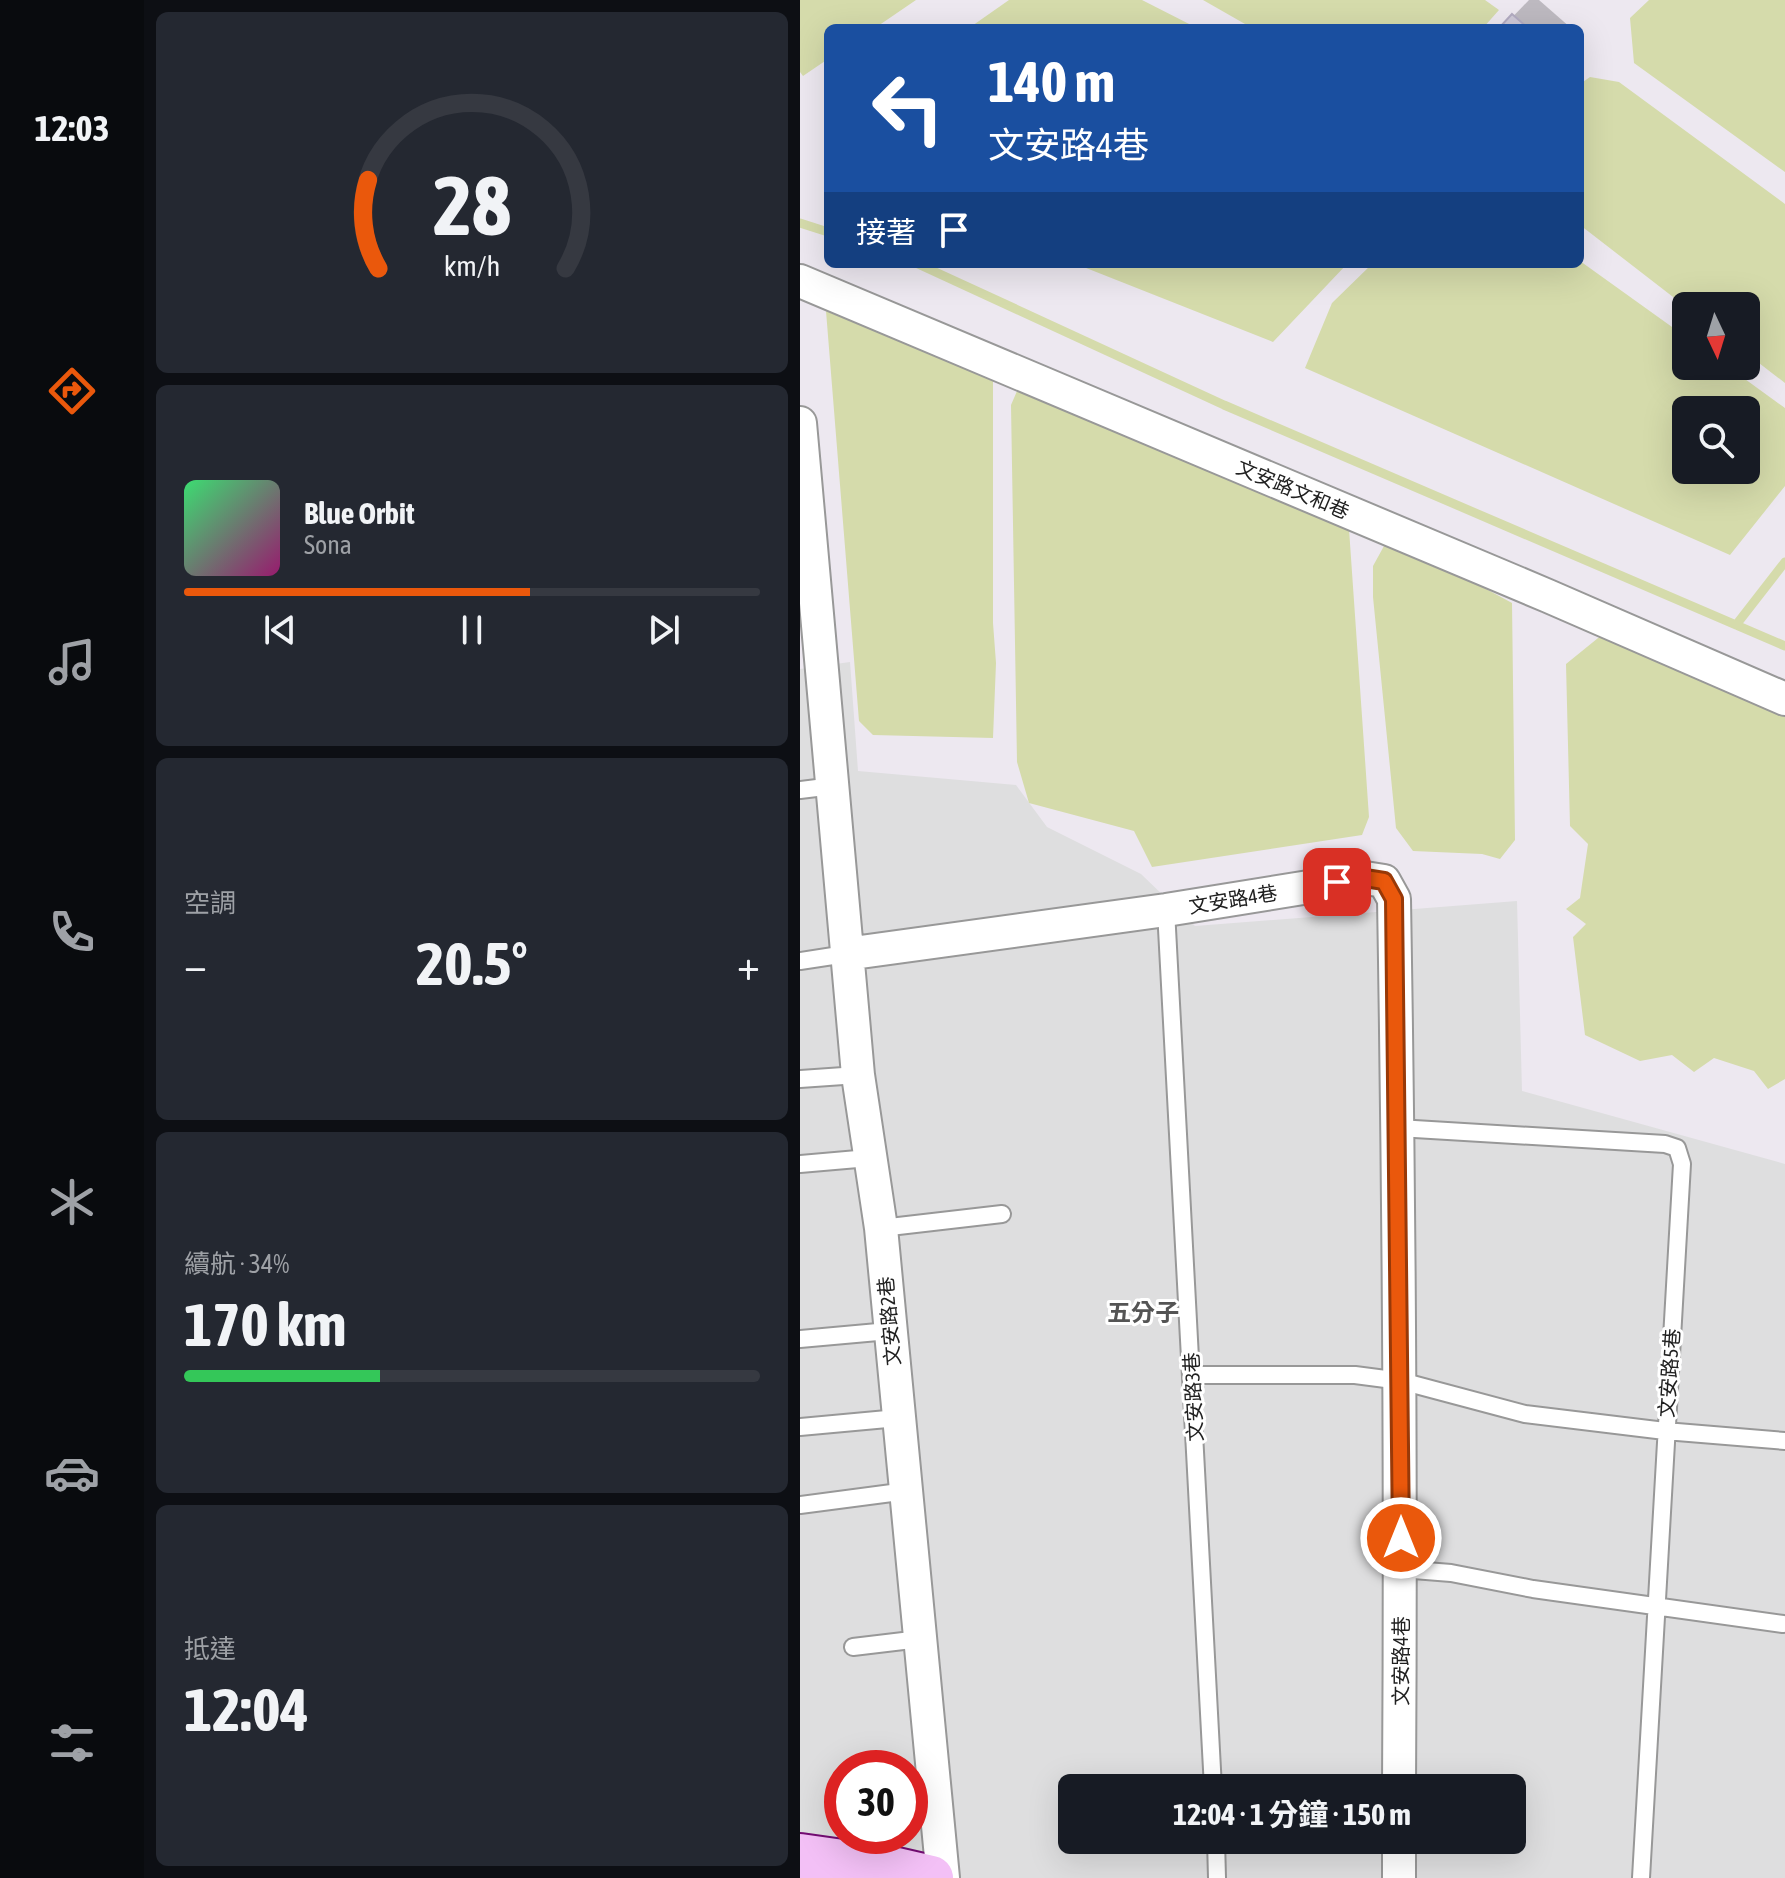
<!DOCTYPE html>
<html lang="zh-TW">
<head>
<meta charset="utf-8">
<style>
  body { margin:0; font-family:"Asap Condensed","Noto Sans TC",sans-serif; background:#242831; color:#f1f3f6; height:100vh; display:flex; flex-direction:column; font-size:30px; white-space:nowrap }
  * { box-sizing:border-box; margin:0 }
  p { font-size:26px; color:#9ea1a6 }
  .icon { flex:none; width:44px; height:44px; fill:none; stroke:currentColor; stroke-width:2; stroke-linecap:round; stroke-linejoin:round }
  .map { position:relative; flex:1; overflow:hidden }
  .drawer { display:flex; flex-direction:column; gap:12px; padding:12px; background:#0d0f14; width:656px }
  .drawer>* { flex:none }
  .top-card { position:absolute; left:24px; top:24px; width:760px; height:244px; border-radius:12px; box-shadow:0 8px 32px #0002; background:#1a4fa0; color:#fff; overflow:hidden }
  .needle { width:52px; rotate:176deg }
  .controls { position:absolute; left:872px; top:292px; display:grid; gap:16px }
  .controls a { display:grid; place-items:center; width:88px; height:88px; border-radius:12px; background:#171b24; box-shadow:0 8px 32px #0002; font-size:40px }
  .speed { position:absolute; left:24px; top:1750px; display:flex; gap:16px; font-size:40px; font-weight:700; text-align:center }
  .speed>* { display:grid; place-content:center; width:104px; height:104px; border-radius:50%; background:#171b24; box-shadow:0 8px 32px #0002; line-height:1 }
  .speed .limit { border:12px solid #d22; background:#fff; color:#111 }
  .pin { position:absolute; display:grid; place-items:center; width:68px; height:68px; color:#fff; margin:-34px; border-radius:16px; box-shadow:0 4px 12px #0006 }
  .me { position:absolute; width:88px; margin:-44px; rotate:0deg; stroke-linejoin:round; filter:drop-shadow(0 0 6px #0008) }
  .turn { display:flex; align-items:center; gap:28px; height:168px; padding:0 32px; font-size:36px }
  .turn .icon { width:104px; height:104px; stroke-width:2.5 }
  .turn b { display:block; font-size:56px; line-height:68px }
  .then { display:flex; align-items:center; height:76px; padding:0 32px; background:#0003; gap:16px; font-size:30px }
  .big { font-size:60px; font-weight:700; line-height:1.1 }
  .drawer .widget { flex:1; display:flex; flex-direction:column; justify-content:center; gap:12px; min-width:0; padding:0 28px; border-radius:12px; background:#242831 }
  .drawer .dial { align-items:center; gap:0 }
  .dial svg { height:208px; overflow:visible; fill:none; stroke:#363941; stroke-width:7; stroke-linecap:round; text-anchor:middle }
  .dial text { fill:#f1f3f6; stroke:none }
  .song { display:flex; align-items:center; gap:24px }
  .cover { width:96px; height:96px; border-radius:12px; background:linear-gradient(135deg,hsl(140 70% 55%),hsl(320 70% 35%)) }
  .played { height:8px; border-radius:4px; background:linear-gradient(90deg,#ea580c 60%,#363941 60%) }
  .keys { display:flex; justify-content:space-around; direction:ltr }
  .heat { display:flex; justify-content:space-between; align-items:center; font-size:44px; direction:ltr }
  .charge { height:12px; border-radius:6px; background:linear-gradient(90deg,#34c759 34%,#363941 0) }
  .trip { position:absolute; left:258px; top:1774px; width:468px; height:80px; border-radius:12px; background:#171b24; box-shadow:0 8px 32px #0002; font-weight:700; line-height:80px; text-align:center }
  main { display:flex; flex:1; min-height:0 }
  .menu { display:flex; flex-direction:column; width:144px; justify-content:space-around; align-items:center; background:#090b0e; color:#9ea1a6 }
  .menu .icon { width:56px; height:56px }
  .menu .selected { color:#ea580c }
  .menu b { font-size:36px; color:#f1f3f6 }
  .map>svg:first-child { display:block }
  .residential { fill:#dededf; fill-rule:evenodd }
  .water { fill:#d5dbab; fill-rule:evenodd }
  .shadow { fill:#0003 }
  .lines { fill:none; stroke-linecap:round; stroke-linejoin:round }
  .stream { stroke:#d5dbab; stroke-width:9 }
  .building { fill:#cdc8d7; stroke:#b2abc1; stroke-width:2 }
  .lane-casing { stroke:#989898; stroke-width:20 }
  .street-casing { stroke:#989898; stroke-width:36 }
  .secondary-casing { stroke:#740c73; stroke-width:48 }
  .lane { stroke:#fff; stroke-width:16 }
  .street { stroke:#fff; stroke-width:32 }
  .secondary { stroke:#f3c0f6; stroke-width:44 }
  .route-casing { stroke:#983908; stroke-width:20 }
  .route { stroke:#ea580c; stroke-width:14 }
  .labels { text-anchor:middle; dominant-baseline:central; stroke-width:6; stroke-linejoin:round; paint-order:stroke }
  .street-label { font-size:20px; fill:#212121; stroke:#fff }
  .quarter-label { font-size:24px; font-weight:bold; fill:#545454; stroke:#fff }
</style>
</head>
<body>
<main>
<nav class="menu">
<b>12:03</b>
<svg class="icon selected" aria-label="directions" viewBox="0 0 24 24"><path d="M12 3l9 9-9 9-9-9zM9 14v-3h6M13 9l2 2-2 2"/></svg>
<svg class="icon" aria-label="music" viewBox="0 0 24 24"><path d="M9 18V5l10-2v13"/><circle cx="6" cy="18" r="3"/><circle cx="16" cy="16" r="3"/></svg>
<svg class="icon" aria-label="phone" viewBox="0 0 24 24"><path d="M5 4h4l2 5-3 2q2 4 5 5l2-3 5 2v4C11 20 4 13 5 4z"/></svg>
<svg class="icon" aria-label="climate" viewBox="0 0 24 24"><path d="M12 3v18M4 7l16 10M4 17L20 7"/></svg>
<svg class="icon" aria-label="car" viewBox="0 0 24 24"><path d="M5 17H2v-5l4-1 3-4h7l3 4 3 1v5h-3M9 17h6M6 11h13"/><circle cx="7" cy="17" r="2"/><circle cx="17" cy="17" r="2"/></svg>
<svg class="icon" aria-label="filters" viewBox="0 0 24 24"><path d="M4 7h16M4 17h16"/><circle cx="9" cy="7" r="2"/><circle cx="15" cy="17" r="2"/></svg>
</nav>
<section class="drawer">
<div class="widget dial"><svg viewBox="0 0 100 80">
<path d="M14 69A42 42 0 1 1 86 69"/>
<path d="M14 69A42 42 0 0 1 10 35" stroke="#ea580c"/>
<text x="50" y="56" font-size="32" font-weight="700">28</text>
<text x="50" y="72" font-size="11">km/h</text>
</svg></div>
<div class="widget">
<div class="song"><i class="cover"></i><div><b>Blue Orbit</b><p>Sona</p></div></div>
<div class="played"></div>
<div class="keys"><svg class="icon" aria-label="previous" viewBox="0 0 24 24"><path d="M18 5L8 12l10 7zM5 5v14"/></svg><svg class="icon" aria-label="pause" viewBox="0 0 24 24"><path d="M8 5v14M16 5v14"/></svg><svg class="icon" aria-label="next" viewBox="0 0 24 24"><path d="M6 5l10 7-10 7zM19 5v14"/></svg></div>
</div>
<div class="widget"><p>空調</p>
<div class="heat"><a>−</a><b class="big">20.5°</b><a>+</a></div>
</div>
<div class="widget"><p>續航 · 34%</p><b class="big">170 km</b><div class="charge"></div></div>
<div class="widget"><p>抵達</p><b class="big">12:04</b></div>
</section>
<div class="map">
<svg width="985" height="1878" viewBox="0 0 985 1878">
  <rect width="100%" height="100%" fill="#ede8f0"/>
  <path class="residential" d="M 50,662 L 58,771 L 216,785 L 247,827 L 341,874 L 395,926 L 717,901 L 722,1091 L 985,1164 L 985,1878 L 0,1878 L 0,669 ZM 42,1768 L 110,1768 L 110,1836 L 42,1836 ZM 272,1788 L 712,1788 L 712,1840 L 272,1840 Z"/>
  <path class="water" d="M 0,0 L 116,0 L 75,28 L 28,28 L 28,59 L 3,76 L 0,72 Z
    M 209,0 L 342,0 L 397,28 L 169,28 Z
    M 403,0 L 685,0 L 699,10 L 683,28 L 452,28 Z
    M 849,0 L 985,0 L 985,172 L 834,63 L 830,18 Z
    M 790,77 L 819,82 L 985,204 L 985,383 L 946,353 L 946,306 L 886,307 L 780,225 L 780,84 Z
    M 780,261 L 886,337 L 886,366 L 927,366 L 985,408 L 985,486 L 930,555 L 505,368 L 532,303 L 572,264 L 780,264 ZM 886,410 L 946,410 L 946,470 L 886,470 Z
    M 276,264 L 547,264 L 473,342 Z
    M 26,311 L 193,378 L 193,623 L 196,663 L 193,738 L 73,735 L 59,721 Z
    M 220,384 L 549,529 L 569,817 L 562,835 L 352,867 L 334,831 L 229,803 L 217,762 L 211,405 Z
    M 581,532 L 712,603 L 715,840 L 700,859 L 682,854 L 613,851 L 596,828 L 573,597 L 573,566 L 584,546 Z
    M 803,634 L 985,711 L 985,1079 L 968,1089 L 954,1071 L 914,1058 L 894,1072 L 872,1055 L 840,1061 L 785,1035 L 773,937 L 786,924 L 766,909 L 780,898 L 788,844 L 770,826 L 766,664 Z"/>
  <path class="shadow" d="M 729,0 L 739,0 L 771,28 L 702,28 Z"/>
  <g class="lines">
    <path class="stream" d="M 0,223 L 28,232
      M 118,264 L 424,405 L 985,646
      M 936,625 L 985,562"/>
  </g>
  <path class="building" d="M 712,14 L 728,28 L 699,28 Z"/>
  <g class="lines">
    <g class="lane-casing">
      <path id="lane" d="M 0,790 L 33,786
        M 366,910 L 413,1788
        M 0,961 L 46,954
        M 0,1079 L 58,1075
        M 598,1128 L 865,1144 L 877,1148 L 882,1164 L 841,1878
        M 0,1164 L 69,1158
        M 81,1228 L 202,1214
        M 0,1339 L 89,1331
        M 392,1375 L 555,1375 L 601,1381 L 725,1414 L 865,1431 L 985,1441
        M 0,1427 L 98,1418
        M 0,1505 L 107,1491
        M 601,1569 L 651,1573 L 733,1589 L 983,1624
        M 53,1647 L 120,1639
        M 416,1840 L 417,1878"/>
    </g>
    <g class="street-casing">
      <path id="street" d="M 0,281 L 748,596 L 985,699
        M 0,423 L 58,1075 L 81,1228 L 143,1878
        M 46,954 L 366,910 L 565,878 L 584,881 L 594,899 C 599,1195 601,1491 599,1788
        M 599,1878 L 599,1840"/>
    </g>
    <g class="secondary-casing">
      <path id="secondary" d="M 0,1856 L 92,1869 L 131,1878"/>
    </g>
    <use href="#lane" class="lane"/>
    <use href="#street" class="street"/>
    <use href="#secondary" class="secondary"/>
  </g>
  <g class="lines">
    <g class="route-casing">
      <path id="route" d="M 537,882 L 565,878 L 584,881 L 594,899 L 601,1538"/>
    </g>
    <use href="#route" class="route"/>
  </g>
  <g class="labels">
    <g class="street-label">
      <text transform="translate(493 489) rotate(23)">文安路文和巷</text>
      <text transform="translate(433 899) rotate(-9)">文安路4巷</text>
      <text transform="translate(89 1321) rotate(-95)">文安路2巷</text>
      <text transform="translate(869 1373) rotate(-86)">文安路5巷</text>
      <text transform="translate(393 1397) rotate(-93)">文安路3巷</text>
      <text transform="translate(600 1661) rotate(-90)">文安路4巷</text>
    </g>
    <g class="quarter-label">
      <text x="343" y="1312">五分子</text>
    </g>
  </g>
</svg>
<div class="controls">
<a><svg class="needle" viewBox="-14 -14 28 28"><path d="M0-13l5 13h-10z" fill="#e53935"/><path d="M0 13l5-13h-10z" fill="#9ea1a6"/></svg></a>
<a><svg class="icon" aria-label="search" viewBox="0 0 24 24"><circle cx="10" cy="10" r="6"/><path d="M15 15l6 6"/></svg></a>
</div>
<div class="speed"><div class="limit">30</div></div>
<div class="pin" style="left:537px;top:882px;background:#d93025"><svg class="icon" aria-label="arrive" viewBox="0 0 24 24"><path d="M6 21V4h12l-3 4 3 4H6"/></svg></div>
<svg class="me" style="left:601px;top:1538px" viewBox="-20 -20 40 40"><circle r="17" fill="#ea580c" stroke="#fff" stroke-width="3"/><path d="M0-11L8 9 0 5-8 9z" fill="#fff"/></svg>
<div class="trip">12:04 · 1 分鐘 · 150 m</div>
<div class="top-card">
<div class="turn"><svg class="icon" aria-label="left" viewBox="0 0 24 24"><path d="M17 20v-9H6M10 6l-5 5 5 5"/></svg><div><b>140 m</b>文安路4巷</div></div>
<div class="then">接著<svg class="icon" aria-label="arrive" viewBox="0 0 24 24"><path d="M6 21V4h12l-3 4 3 4H6"/></svg></div>
</div>
</div>
</main>
</body>
</html>
